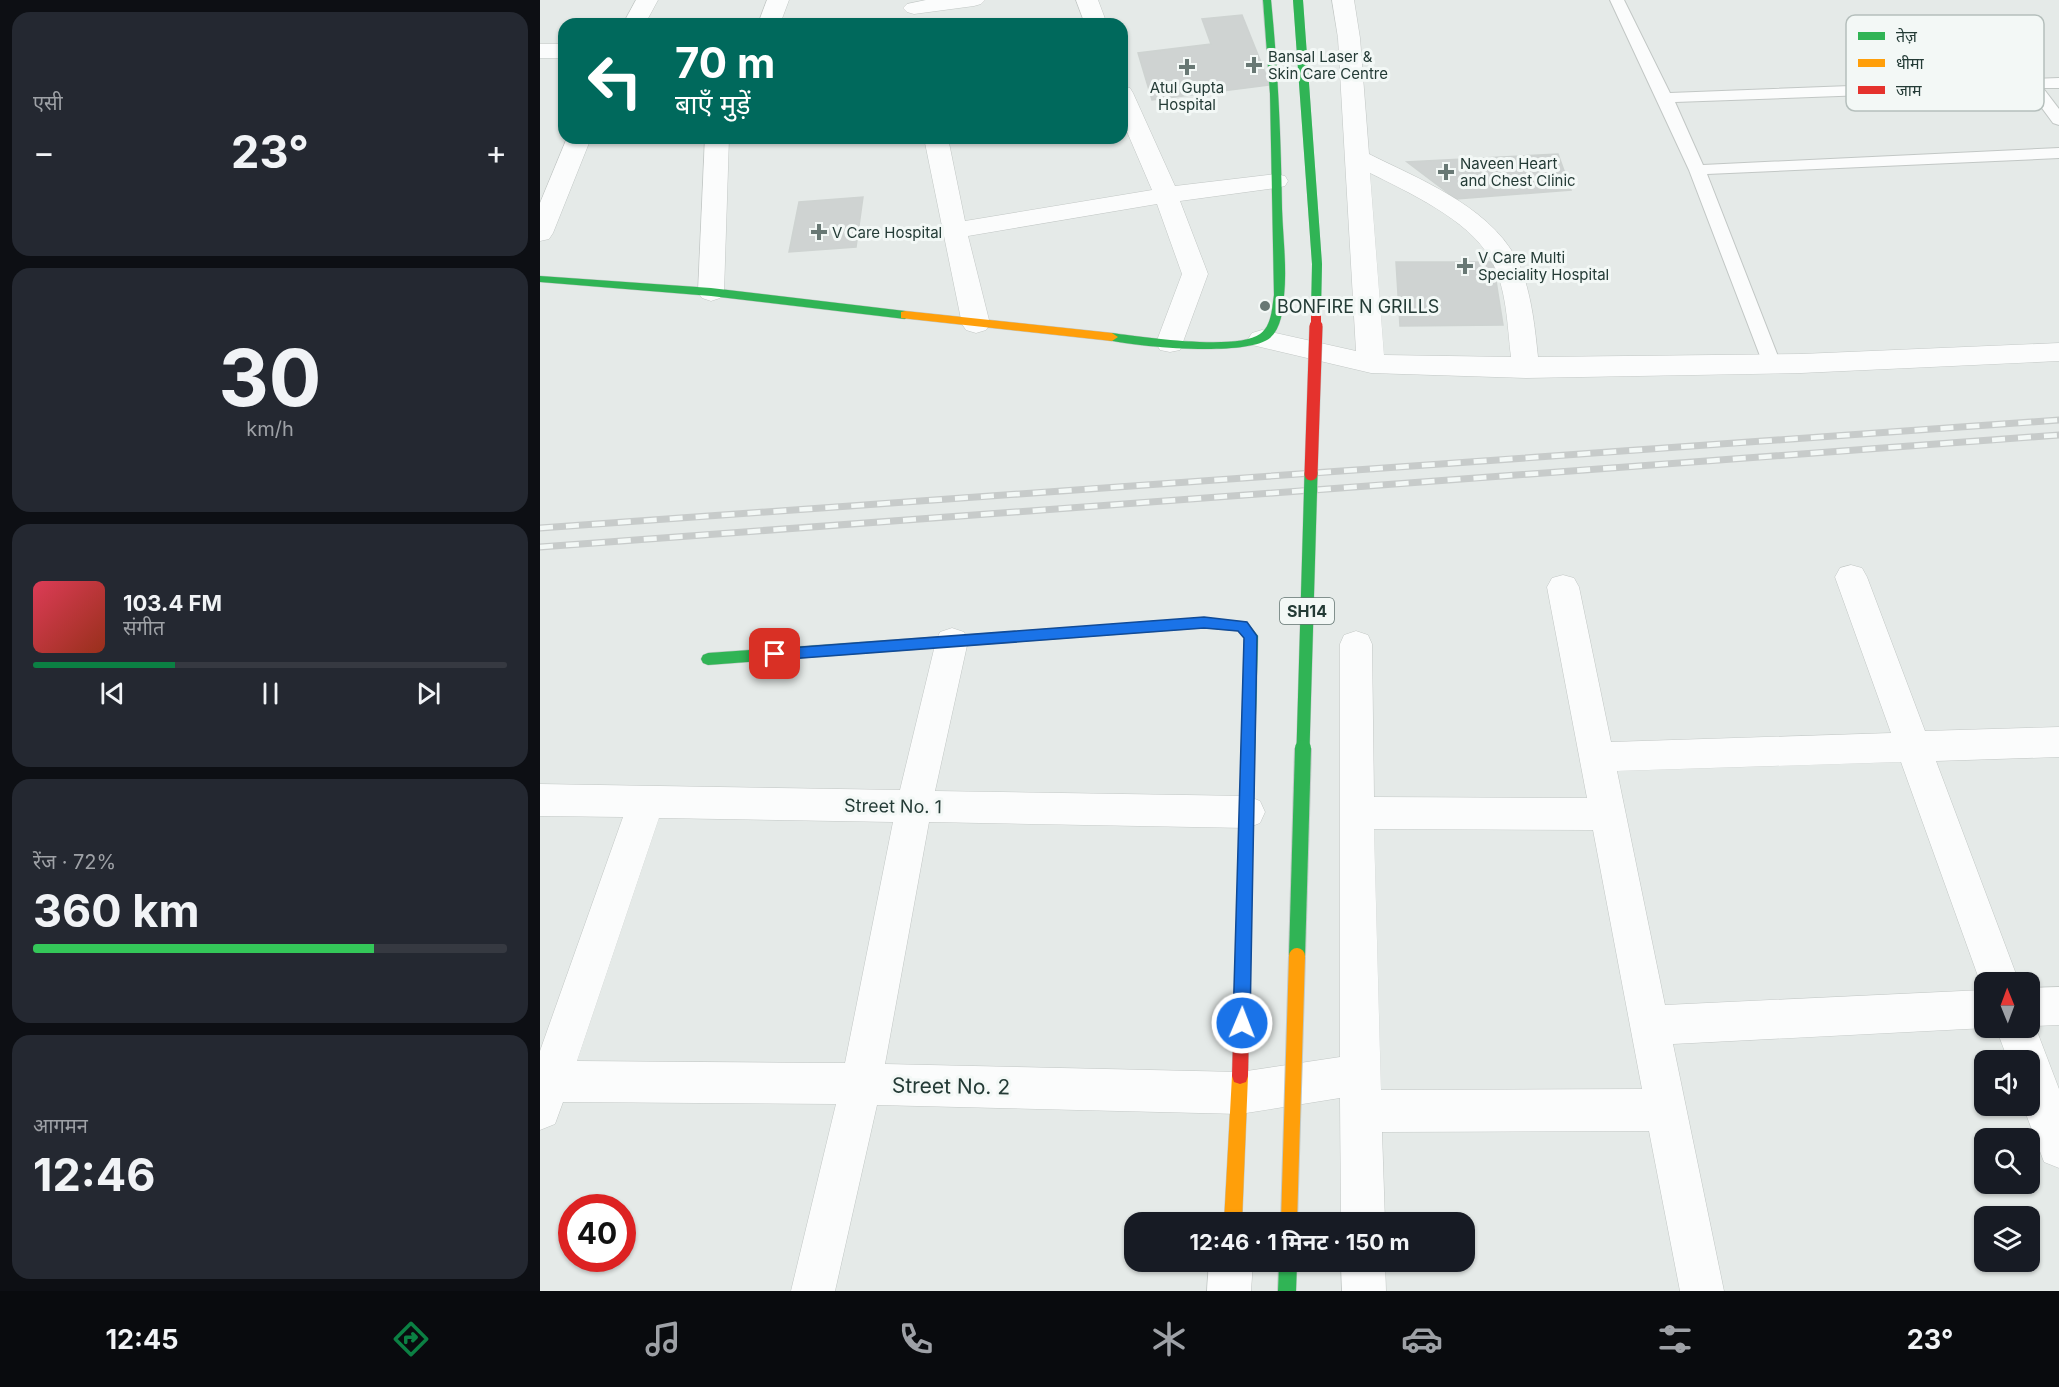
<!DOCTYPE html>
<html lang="hi">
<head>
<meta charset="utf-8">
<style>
  body { margin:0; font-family:Inter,"Noto Sans Devanagari",sans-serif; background:#242831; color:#f1f3f6; height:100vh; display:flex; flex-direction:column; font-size:22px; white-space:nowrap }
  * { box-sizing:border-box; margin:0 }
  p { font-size:20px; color:#9ea1a6 }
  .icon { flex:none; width:33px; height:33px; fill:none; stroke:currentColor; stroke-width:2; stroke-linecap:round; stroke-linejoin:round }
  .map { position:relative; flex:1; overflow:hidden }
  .panel { display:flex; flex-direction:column; gap:12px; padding:12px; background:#0d0f14; width:540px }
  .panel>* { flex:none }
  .guide { position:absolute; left:18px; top:18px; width:570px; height:126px; border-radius:18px; box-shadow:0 2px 4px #0004; background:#00695c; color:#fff; overflow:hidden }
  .needle { width:39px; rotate:359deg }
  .buttons { position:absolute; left:1434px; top:972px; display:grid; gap:12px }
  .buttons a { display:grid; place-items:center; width:66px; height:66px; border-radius:12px; background:#171b24; box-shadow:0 2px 4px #0004; font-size:30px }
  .speed { position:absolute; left:18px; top:1194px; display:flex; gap:12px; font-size:30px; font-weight:700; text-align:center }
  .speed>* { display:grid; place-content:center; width:78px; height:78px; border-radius:50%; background:#171b24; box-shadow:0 2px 4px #0004; line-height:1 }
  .speed .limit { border:9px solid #d22; background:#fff; color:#111 }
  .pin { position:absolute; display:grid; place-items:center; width:51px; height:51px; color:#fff; margin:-26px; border-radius:12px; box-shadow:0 3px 9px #0006 }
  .me { position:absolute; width:66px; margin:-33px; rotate:1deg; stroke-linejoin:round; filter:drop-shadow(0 0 4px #0008) }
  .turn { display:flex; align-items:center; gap:21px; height:126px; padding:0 18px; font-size:27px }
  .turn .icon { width:78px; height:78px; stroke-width:2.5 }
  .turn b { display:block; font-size:42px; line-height:51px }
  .big { font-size:45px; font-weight:700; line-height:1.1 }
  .panel .card { flex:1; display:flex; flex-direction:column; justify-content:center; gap:9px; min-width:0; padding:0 21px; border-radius:18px; background:#242831 }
  .panel .dial { align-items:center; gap:0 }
  .dial b { font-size:78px; line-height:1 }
  .song { display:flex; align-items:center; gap:18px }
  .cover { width:72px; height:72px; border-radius:9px; background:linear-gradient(135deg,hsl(350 70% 55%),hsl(10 70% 35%)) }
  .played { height:6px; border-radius:3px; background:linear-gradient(90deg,#0b8043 30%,#363941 30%) }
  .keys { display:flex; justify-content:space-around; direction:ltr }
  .heat { display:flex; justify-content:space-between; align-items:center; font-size:33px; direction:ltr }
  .charge { height:9px; border-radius:4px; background:linear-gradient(90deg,#34c759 72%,#363941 0) }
  .trip { position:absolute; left:584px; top:1212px; width:351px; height:60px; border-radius:18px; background:#171b24; box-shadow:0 2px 4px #0004; font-weight:700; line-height:60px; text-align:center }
  .tab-bar { display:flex; height:96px; justify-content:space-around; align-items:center; background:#090b0e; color:#9ea1a6 }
  .tab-bar .icon { width:42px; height:42px }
  .tab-bar .on { color:#0b8043 }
  .tab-bar b { font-size:27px; color:#f1f3f6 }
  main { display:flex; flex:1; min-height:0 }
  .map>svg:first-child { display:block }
  .building { fill:#cfd3d2; stroke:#ced3d1; stroke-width:1.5 }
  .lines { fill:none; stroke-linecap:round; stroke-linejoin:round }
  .lane-casing { stroke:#c2c7c5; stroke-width:2 }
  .street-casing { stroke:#c2c7c5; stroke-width:1 }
  .fast-casing { stroke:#c0c7c5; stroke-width:1 }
  .slow-casing { stroke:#c0c7c5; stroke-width:1 }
  .jam-casing { stroke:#c0c7c5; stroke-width:1 }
  .lane { fill:#fbfcfc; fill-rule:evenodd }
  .street { fill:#fbfcfc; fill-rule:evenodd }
  .fast { fill:#30b455; fill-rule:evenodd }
  .slow { fill:#ff9f0a; fill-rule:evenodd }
  .jam { fill:#e5322d; fill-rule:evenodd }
  .rail-casing { stroke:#c7cbca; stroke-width:7 }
  .rail { stroke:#f3f8f6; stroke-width:4.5; stroke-dasharray:13; stroke-linecap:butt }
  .fast-bridge-far2-casing { stroke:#c1c9c7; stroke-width:10; stroke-linecap:butt }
  .fast-bridge-far1-casing { stroke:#c1c9c7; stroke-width:14; stroke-linecap:butt }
  .fast-bridge-casing { stroke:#c1c9c7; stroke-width:18; stroke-linecap:butt }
  .slow-bridge-casing { stroke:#c1c9c7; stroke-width:18; stroke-linecap:butt }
  .jam-bridge-far1-casing { stroke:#c1c9c7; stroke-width:10; stroke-linecap:butt }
  .jam-bridge-casing { stroke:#c1c9c7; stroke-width:14; stroke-linecap:butt }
  .fast-bridge-far2 { stroke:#30b455; stroke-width:10 }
  .fast-bridge-far1 { stroke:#30b455; stroke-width:13 }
  .fast-bridge { stroke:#30b455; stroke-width:16 }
  .slow-bridge { stroke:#ff9f0a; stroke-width:16 }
  .jam-bridge-far1 { stroke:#e5322d; stroke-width:10 }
  .jam-bridge { stroke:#e5322d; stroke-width:13 }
  .route { fill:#1a73e8; stroke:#114b97; stroke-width:1.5 }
  .poi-dot { fill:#687874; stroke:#f3f8f6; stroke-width:2 }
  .labels { text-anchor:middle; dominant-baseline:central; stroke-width:6; stroke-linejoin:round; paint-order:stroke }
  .far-poi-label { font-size:15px; fill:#243b36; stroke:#f3f8f6; text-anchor:start }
  .shield { fill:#f3f8f6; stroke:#627470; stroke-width:1.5 }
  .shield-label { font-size:16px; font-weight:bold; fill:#243b36 }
  .poi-label { font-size:18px; fill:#243b36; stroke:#f3f8f6; text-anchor:start }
  .street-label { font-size:18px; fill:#243b36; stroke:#f3f8f6 }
  .near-street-label { font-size:21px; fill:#243b36; stroke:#f3f8f6 }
  .key { fill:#f3f8f6; stroke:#b5bfbc; stroke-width:1.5 }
  .key-label { font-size:16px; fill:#243b36 }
</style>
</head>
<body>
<main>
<section class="panel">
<div class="card"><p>एसी</p>
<div class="heat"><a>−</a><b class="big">23°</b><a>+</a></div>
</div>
<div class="card dial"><b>30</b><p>km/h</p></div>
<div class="card">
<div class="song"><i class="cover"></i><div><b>103.4 FM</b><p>संगीत</p></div></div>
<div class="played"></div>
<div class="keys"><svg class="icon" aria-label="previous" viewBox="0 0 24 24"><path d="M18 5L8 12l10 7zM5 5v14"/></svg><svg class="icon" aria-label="pause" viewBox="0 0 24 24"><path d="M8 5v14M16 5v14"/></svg><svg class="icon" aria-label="next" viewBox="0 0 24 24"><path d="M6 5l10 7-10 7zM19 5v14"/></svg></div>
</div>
<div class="card"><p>रेंज · 72%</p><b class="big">360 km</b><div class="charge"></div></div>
<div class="card"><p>आगमन</p><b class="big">12:46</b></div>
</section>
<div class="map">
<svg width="1519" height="1291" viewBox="0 0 1519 1291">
  <rect width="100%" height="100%" fill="#e5eae8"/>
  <path class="building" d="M 702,15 L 730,85 L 612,100 L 598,53 L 671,44 L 662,19 Z
    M 1018,154 L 1031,190 L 916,199 L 867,162 Z
    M 323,197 L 316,247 L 249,252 L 259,202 Z
    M 856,262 L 953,262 L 963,325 L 860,326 Z"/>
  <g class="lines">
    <g class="lane-casing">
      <path id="lane" d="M 1070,0 L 1084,0 L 1130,93 L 1519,78 L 1519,88 L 1503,88 L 1519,109 L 1519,125 L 1513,123 L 1488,89 L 1135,102 L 1163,165 L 1519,148 L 1519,158 L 1167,174 L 1241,364 L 1239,369 L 1225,369 L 1149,170 Z"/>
    </g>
    <g class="street-casing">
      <path id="street" d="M 96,0 L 118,0 L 105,24 L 83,24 Z
        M 227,0 L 249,0 L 240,24 L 218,24 Z
        M 386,0 L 445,0 L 441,4 L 434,6 L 374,14 L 367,12 L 363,8 L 367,4 Z
        M 536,0 L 558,0 L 567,24 L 545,24 Z
        M 792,0 L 814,0 L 820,38 L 829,154 C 883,181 959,210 982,271 C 992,299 995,328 998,357 L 1261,354 L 1519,343 L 1519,361 L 1261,373 L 986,378 L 831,373 L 712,345 L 708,339 L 712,333 L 722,330 L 816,351 L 798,38 ZM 830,173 C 868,192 929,220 950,258 C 967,287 967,324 971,357 L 844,355 Z
        M 0,44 L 24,44 L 24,58 L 0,58 Z
        M 582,86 L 590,88 L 593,93 L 635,186 L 736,174 L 745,176 L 748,181 L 745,186 L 736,188 L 640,201 L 668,274 L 640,350 L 630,352 L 620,350 L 616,343 L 642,274 L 617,204 L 428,236 L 450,324 L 446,330 L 436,333 L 426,330 L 422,324 L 384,138 L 408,138 L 425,221 L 612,190 L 582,120 Z
        M 27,138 L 51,138 L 13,233 L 9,239 L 0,241 L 0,203 Z
        M 165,138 L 189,138 L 184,292 L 180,298 L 171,301 L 162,298 L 158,292 Z
        M 1311,565 L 1322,568 L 1327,577 L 1385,731 L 1519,727 L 1519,757 L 1396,761 L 1479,982 L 1444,982 L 1446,1028 L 1133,1044 L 1184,1291 L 1140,1291 L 1109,1131 L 842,1132 L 845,1222 L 801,1222 L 800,1098 L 700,1114 L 337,1105 L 295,1291 L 251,1291 L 296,1104 L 23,1102 L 15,1124 L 0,1130 L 0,1051 L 83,817 L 0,816 L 0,784 L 360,790 L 396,641 L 400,632 L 412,628 L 424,632 L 428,641 L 395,791 L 707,796 L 720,801 L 725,812 L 720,823 L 707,828 L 389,822 L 345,1064 L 700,1072 L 800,1057 L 800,644 L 804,635 L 816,631 L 828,635 L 832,644 L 834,797 L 1047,798 L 1007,587 L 1012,578 L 1023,575 L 1034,578 L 1039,587 L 1071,742 L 1351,733 L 1295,577 L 1300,568 ZM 1361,762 L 1443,990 L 1125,1005 L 1077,771 ZM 119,818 L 353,822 L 305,1063 L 37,1061 ZM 834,829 L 1053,830 L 1102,1089 L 841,1090 Z
        M 1519,987 L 1519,1025 L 1495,1026 L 1519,1089 L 1519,1168 L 1504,1162 L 1483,1106 L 1490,1106 L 1490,1060 L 1468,1060 L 1456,1028 L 1490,1028 L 1490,988 Z
        M 669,1262 L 713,1262 L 711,1291 L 667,1291 Z
        M 801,1262 L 845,1262 L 846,1291 L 802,1291 Z"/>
    </g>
    <g class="fast-casing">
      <path id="fast" d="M 723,0 L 731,0 C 738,70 741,139 742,209 C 743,238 747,268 744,296 C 743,310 741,328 730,338 C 707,357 597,347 568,340 L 566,337 L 572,333 C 602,337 697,351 720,334 C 732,326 732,307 734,295 L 730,94 Z
        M 0,276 L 171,288 L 365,311 L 370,315 L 365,319 L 171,296 L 0,282 Z
        M 664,618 L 707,622 L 718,636 L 713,835 L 711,840 L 706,842 L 701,840 L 699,835 L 704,638 L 698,631 L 664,628 L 168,665 L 163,663 L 161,659 L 163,655 L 168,653 Z
        M 739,1262 L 757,1262 L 756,1291 L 738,1291 Z"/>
    </g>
    <g class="slow-casing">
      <path id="slow" d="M 365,311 L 572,333 L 578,337 L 572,341 L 361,318 L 361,312 Z
        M 700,1068 L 706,1070 L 708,1076 L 702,1222 L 684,1222 L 692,1076 L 694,1070 Z"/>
    </g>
    <g class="jam-casing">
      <path id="jam" d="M 706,828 L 711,830 L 713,835 L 708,1076 L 706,1082 L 700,1084 L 694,1082 L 692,1076 L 699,835 L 701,830 Z"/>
    </g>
    <use href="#lane" class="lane"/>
    <use href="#street" class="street"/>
    <use href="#fast" class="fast"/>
    <use href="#slow" class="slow"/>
    <use href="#jam" class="jam"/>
    <g class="rail-casing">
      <path id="rail" d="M 0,528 L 1519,420
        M 0,547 L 1519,435"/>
    </g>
    <use href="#rail" class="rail"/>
    <g class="fast-bridge-far2-casing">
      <path id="fast-bridge-far2" d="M 758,0 L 777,264 L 776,312"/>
    </g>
    <g class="fast-bridge-far1-casing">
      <path id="fast-bridge-far1" d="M 763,749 L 771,474"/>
    </g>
    <g class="fast-bridge-casing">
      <path id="fast-bridge" d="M 757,956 L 763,748"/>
    </g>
    <g class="slow-bridge-casing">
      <path id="slow-bridge" d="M 749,1222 L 757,956"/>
    </g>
    <g class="jam-bridge-far1-casing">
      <path id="jam-bridge-far1" d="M 776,328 L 776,312"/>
    </g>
    <g class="jam-bridge-casing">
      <path id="jam-bridge" d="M 771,474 L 776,326"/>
    </g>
    <use href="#fast-bridge-far2" class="fast-bridge-far2"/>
    <use href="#fast-bridge-far1" class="fast-bridge-far1"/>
    <use href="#fast-bridge" class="fast-bridge"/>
    <use href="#slow-bridge" class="slow-bridge"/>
    <use href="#jam-bridge-far1" class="jam-bridge-far1"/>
    <use href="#jam-bridge" class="jam-bridge"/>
  </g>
  <path class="route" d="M 664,617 L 707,622 L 717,636 L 710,1023 L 708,1029 L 702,1031 L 696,1029 L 693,1023 L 704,638 L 698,631 L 664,628 L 235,660 L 228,654 L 235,649 Z"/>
  <g class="poi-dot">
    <path d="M711 56h6v6h6v6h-6v6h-6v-6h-6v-6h6z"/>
    <path d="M644 58h6v6h6v6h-6v6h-6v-6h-6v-6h6z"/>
    <path d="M903 163h6v6h6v6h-6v6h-6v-6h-6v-6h6z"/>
    <path d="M276 223h6v6h6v6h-6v6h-6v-6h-6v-6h6z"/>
    <path d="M922 257h6v6h6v6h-6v6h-6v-6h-6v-6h6z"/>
    <circle cx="725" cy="306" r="6"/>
  </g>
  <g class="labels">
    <g class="far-poi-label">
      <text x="728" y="56">Bansal Laser &amp;<tspan x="728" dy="17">Skin Care Centre</tspan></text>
      <text x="647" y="87" text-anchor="middle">Atul Gupta<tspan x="647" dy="17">Hospital</tspan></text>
      <text x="920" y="163">Naveen Heart<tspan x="920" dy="17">and Chest Clinic</tspan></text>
      <text x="292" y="232">V Care Hospital</text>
      <text x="938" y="257">V Care Multi<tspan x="938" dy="17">Speciality Hospital</tspan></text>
    </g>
    <rect class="shield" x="740" y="598" width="54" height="26" rx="4.5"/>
    <g class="shield-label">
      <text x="767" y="611">SH14</text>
    </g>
    <g class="poi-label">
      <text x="737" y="306">BONFIRE N GRILLS</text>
    </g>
    <g class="street-label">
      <text transform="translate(353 806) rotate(1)">Street No. 1</text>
    </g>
    <g class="near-street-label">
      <text transform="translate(411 1086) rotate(1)">Street No. 2</text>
    </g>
  </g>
  <rect x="1306" y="15" width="198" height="96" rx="9" class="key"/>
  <rect x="1318" y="32" width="27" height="8" fill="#30b455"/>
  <rect x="1318" y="59" width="27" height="8" fill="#ff9f0a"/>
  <rect x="1318" y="86" width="27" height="8" fill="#e5322d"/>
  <g class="key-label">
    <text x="1356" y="42">तेज़</text>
    <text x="1356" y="69">धीमा</text>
    <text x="1356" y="96">जाम</text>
  </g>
</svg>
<div class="buttons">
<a><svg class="needle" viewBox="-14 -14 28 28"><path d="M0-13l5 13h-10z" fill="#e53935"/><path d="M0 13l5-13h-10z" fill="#9ea1a6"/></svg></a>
<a><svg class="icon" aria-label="sound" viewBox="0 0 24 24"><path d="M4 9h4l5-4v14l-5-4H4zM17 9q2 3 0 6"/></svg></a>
<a><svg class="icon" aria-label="search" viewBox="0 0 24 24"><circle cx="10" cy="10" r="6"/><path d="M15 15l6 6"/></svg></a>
<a><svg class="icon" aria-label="layers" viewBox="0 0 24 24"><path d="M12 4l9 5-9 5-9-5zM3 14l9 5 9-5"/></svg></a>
</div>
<div class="speed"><div class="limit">40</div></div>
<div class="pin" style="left:235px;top:654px;background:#d93025"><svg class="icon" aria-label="arrive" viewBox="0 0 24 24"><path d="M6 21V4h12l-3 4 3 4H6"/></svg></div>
<svg class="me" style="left:702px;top:1023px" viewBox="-20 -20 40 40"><circle r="17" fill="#1a73e8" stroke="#fff" stroke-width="3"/><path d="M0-11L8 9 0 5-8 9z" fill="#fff"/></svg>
<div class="trip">12:46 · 1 मिनट · 150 m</div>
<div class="guide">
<div class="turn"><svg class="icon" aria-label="left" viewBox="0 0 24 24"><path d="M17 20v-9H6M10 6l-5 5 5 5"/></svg><div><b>70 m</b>बाएँ मुड़ें</div></div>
</div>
</div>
</main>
<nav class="tab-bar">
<b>12:45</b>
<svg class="icon on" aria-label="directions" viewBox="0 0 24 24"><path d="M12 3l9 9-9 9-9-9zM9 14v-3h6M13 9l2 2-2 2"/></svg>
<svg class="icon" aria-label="music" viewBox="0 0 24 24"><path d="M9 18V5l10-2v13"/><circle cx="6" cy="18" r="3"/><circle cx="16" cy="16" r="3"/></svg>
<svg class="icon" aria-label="phone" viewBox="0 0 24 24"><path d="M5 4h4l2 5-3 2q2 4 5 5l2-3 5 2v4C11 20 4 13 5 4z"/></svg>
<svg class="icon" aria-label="climate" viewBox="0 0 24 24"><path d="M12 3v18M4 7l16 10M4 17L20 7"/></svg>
<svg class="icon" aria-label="car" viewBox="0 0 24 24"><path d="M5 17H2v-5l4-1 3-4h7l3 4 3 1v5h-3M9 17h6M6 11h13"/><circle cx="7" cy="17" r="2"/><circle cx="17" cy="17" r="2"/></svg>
<svg class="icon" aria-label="filters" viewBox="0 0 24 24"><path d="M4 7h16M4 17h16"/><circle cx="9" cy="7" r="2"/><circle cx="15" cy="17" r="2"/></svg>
<b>23°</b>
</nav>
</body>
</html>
